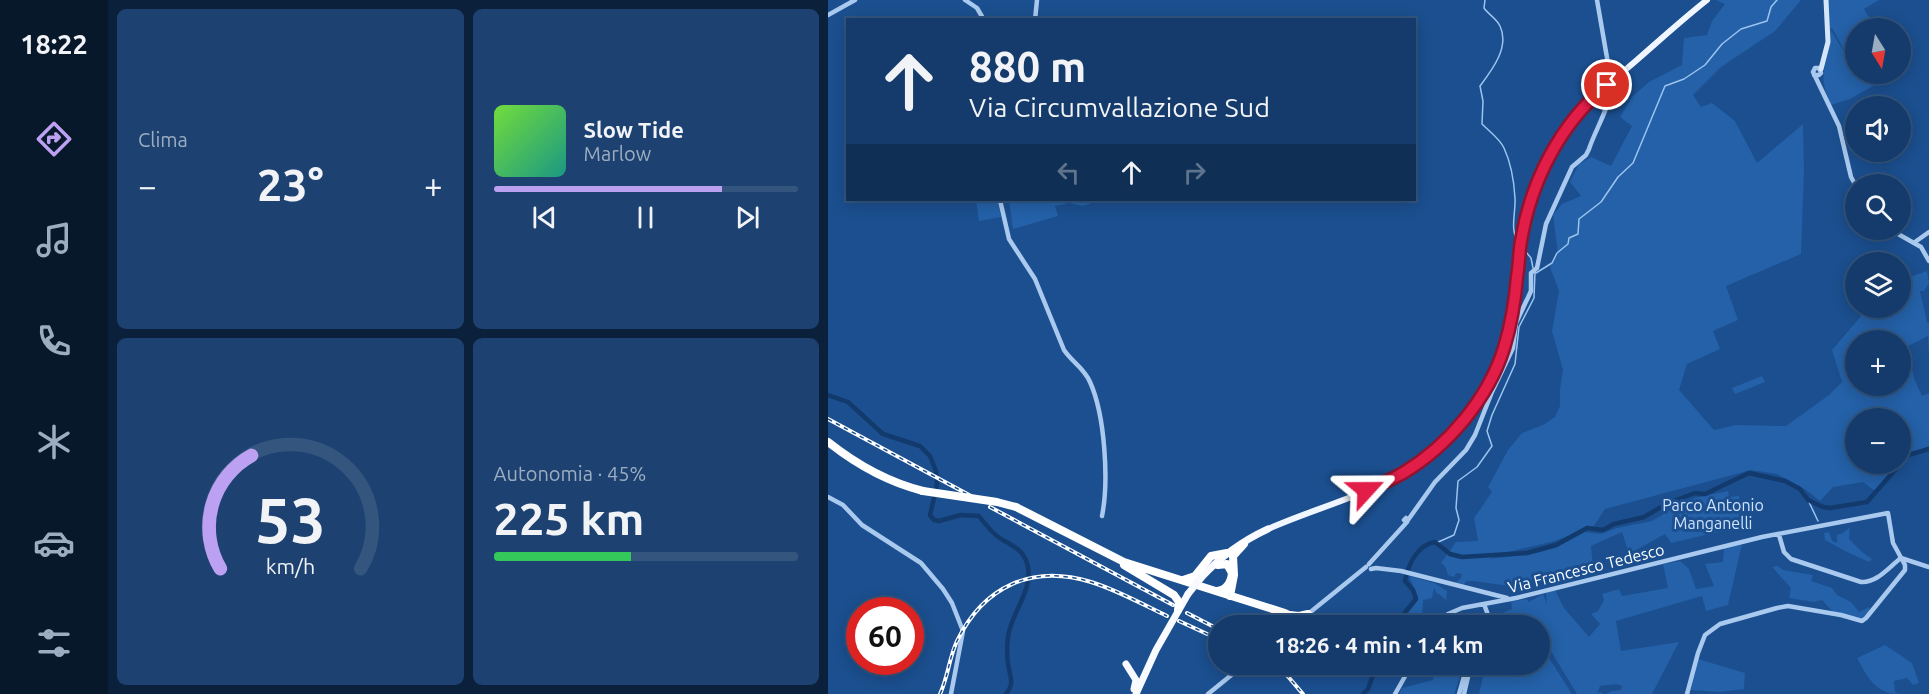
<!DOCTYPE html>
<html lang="it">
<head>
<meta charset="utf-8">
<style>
  body { margin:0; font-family:Ubuntu,sans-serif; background:#1d4271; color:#f1f3f6; height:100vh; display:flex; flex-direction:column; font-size:22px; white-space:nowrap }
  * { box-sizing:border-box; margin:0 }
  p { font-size:20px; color:#9dadc1 }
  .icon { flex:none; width:33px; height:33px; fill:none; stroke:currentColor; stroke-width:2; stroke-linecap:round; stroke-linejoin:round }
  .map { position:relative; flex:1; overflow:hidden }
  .details { display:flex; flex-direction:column; gap:9px; padding:9px; background:#0b203b; width:720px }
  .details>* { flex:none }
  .hud { position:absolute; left:18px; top:18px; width:570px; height:183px; border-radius:0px; box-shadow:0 3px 15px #0003,0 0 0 2px #33557e; background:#143b6b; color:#f1f3f6; overflow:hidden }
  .needle { width:39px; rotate:169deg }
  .tools { position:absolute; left:1017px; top:18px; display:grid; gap:12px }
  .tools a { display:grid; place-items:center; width:66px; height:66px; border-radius:50%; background:#143b6b; box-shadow:0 3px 15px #0003,0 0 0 2px #33557e; font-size:30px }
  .speed { position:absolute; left:18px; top:597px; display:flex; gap:12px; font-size:30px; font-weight:700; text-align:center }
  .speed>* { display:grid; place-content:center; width:78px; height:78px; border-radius:50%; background:#143b6b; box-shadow:0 3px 15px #0003,0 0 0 2px #33557e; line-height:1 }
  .speed .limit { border:9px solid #d22; background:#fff; color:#111 }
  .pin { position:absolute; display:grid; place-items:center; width:51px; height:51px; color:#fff; margin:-26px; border:3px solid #fff; border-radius:50%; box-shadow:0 2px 6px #0007 }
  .me { position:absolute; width:66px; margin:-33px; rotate:66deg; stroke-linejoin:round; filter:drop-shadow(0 0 4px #0008) }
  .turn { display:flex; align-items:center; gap:21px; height:126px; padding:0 24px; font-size:27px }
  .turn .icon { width:78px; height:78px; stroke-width:2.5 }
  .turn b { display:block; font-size:42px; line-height:51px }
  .lanes { display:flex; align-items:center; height:57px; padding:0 24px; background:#0003; justify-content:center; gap:30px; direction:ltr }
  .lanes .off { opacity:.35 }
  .big { font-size:45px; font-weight:700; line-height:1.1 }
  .details .widget { flex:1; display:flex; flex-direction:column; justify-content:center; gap:9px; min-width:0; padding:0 21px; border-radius:9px; background:#1d4271 }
  .details .dial { align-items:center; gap:0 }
  .dial svg { height:156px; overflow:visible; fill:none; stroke:#33557e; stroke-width:7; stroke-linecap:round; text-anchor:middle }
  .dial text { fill:#f1f3f6; stroke:none }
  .song { display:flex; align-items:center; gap:18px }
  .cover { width:72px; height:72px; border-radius:9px; background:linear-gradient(135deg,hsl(100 70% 55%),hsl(170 70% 35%)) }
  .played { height:6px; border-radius:3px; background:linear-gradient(90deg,#bca0f2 75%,#33557e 75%) }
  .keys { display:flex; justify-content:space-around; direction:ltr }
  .heat { display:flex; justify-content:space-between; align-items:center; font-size:33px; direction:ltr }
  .charge { height:9px; border-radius:4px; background:linear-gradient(90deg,#34c759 45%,#33557e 0) }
  .details .tiles { flex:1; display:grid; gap:9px; grid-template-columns:repeat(2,1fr) }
  .trip { position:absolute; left:380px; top:615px; width:342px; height:60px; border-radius:30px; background:#143b6b; box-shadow:0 3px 15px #0003,0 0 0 2px #33557e; font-weight:700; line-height:60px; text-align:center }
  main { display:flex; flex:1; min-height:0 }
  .dock { display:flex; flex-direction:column; width:108px; justify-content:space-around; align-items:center; background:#08182b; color:#9dadc1 }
  .dock .icon { width:42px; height:42px }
  .dock .current { color:#bca0f2 }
  .dock b { font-size:27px; color:#f1f3f6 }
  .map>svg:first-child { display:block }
  .green { fill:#2461a8; fill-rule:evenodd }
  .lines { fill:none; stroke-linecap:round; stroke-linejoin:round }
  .stream { stroke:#9cc4f0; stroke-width:1.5 }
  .river { stroke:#123a6d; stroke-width:4.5 }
  .tertiary { stroke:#a9c9ee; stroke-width:4.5 }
  .secondary { stroke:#d6e6fa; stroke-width:5 }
  .primary { stroke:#f0f6ff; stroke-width:6 }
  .trunk { stroke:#f8faff; stroke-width:7 }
  .motorway { stroke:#fff; stroke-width:8 }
  .rail-casing { stroke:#fff; stroke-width:4 }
  .rail { stroke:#1b4f8f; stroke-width:1.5; stroke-dasharray:4.5; stroke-linecap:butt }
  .tertiary-bridge { stroke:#a9c9ee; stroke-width:4.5 }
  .trunk-bridge { stroke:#f8faff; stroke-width:7 }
  .motorway-bridge { stroke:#fff; stroke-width:8 }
  .route-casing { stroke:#92132f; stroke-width:15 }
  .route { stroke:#e11d48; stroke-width:10 }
  .labels { text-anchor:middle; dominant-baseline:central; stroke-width:6; stroke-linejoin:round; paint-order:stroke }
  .park-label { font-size:16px; fill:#cfe3fa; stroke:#1b4f8f }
  .street-label { font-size:16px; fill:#fff; stroke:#1b4f8f }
</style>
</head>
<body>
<main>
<nav class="dock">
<b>18:22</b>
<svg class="icon current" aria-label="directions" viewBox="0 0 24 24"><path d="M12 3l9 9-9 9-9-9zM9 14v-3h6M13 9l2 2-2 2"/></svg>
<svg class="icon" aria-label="music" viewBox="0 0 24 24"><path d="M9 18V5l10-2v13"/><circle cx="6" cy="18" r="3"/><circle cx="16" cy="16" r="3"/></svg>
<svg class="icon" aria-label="phone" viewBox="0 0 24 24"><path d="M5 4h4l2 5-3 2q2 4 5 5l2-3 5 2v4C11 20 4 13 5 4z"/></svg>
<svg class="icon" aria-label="climate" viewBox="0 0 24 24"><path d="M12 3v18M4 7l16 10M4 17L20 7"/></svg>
<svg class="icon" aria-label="car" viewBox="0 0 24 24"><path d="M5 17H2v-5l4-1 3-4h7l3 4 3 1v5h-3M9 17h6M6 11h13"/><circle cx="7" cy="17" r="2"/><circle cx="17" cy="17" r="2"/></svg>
<svg class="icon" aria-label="filters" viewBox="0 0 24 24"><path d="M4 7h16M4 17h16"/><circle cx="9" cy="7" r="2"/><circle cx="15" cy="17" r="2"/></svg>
</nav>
<section class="details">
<div class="tiles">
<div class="widget"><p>Clima</p>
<div class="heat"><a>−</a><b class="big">23°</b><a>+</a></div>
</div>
<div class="widget">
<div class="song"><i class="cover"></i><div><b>Slow Tide</b><p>Marlow</p></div></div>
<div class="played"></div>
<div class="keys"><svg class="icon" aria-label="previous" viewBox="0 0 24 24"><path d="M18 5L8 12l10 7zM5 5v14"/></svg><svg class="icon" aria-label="pause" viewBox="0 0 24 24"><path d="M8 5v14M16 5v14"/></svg><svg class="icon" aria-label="next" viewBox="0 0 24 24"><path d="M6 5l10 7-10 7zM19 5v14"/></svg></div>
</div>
<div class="widget dial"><svg viewBox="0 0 100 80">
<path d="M14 69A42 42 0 1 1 86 69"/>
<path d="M14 69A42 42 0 0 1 30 11" stroke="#bca0f2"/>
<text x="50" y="56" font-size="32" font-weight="700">53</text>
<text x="50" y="72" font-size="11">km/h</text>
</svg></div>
<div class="widget"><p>Autonomia · 45%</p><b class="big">225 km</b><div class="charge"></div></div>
</div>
</section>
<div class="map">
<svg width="1101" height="694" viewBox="0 0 1101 694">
  <rect width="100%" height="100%" fill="#1b4f8f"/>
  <path class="green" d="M 888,0 L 973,0 L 947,31 L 893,67 L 865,95 L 873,107 L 884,103 L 907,121 L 929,163 L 975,124 L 976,171 L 973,254 L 898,286 L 910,320 L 885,331 L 892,349 L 859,364 L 851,390 L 886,430 L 908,425 L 958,426 L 1001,395 L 1014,382 L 1004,350 L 1040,308 L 1072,308 L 1073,280 L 1099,271 L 1101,283 L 1096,291 L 1092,291 L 1099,322 L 1101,323 L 1101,355 L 1100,336 L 1078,347 L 1087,381 L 1094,396 L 1101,393 L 1101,446 L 1073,458 L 1072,418 L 1028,418 L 1028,464 L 1068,464 L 1047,491 L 1035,482 L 1005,487 L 992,501 L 978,490 L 949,474 L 923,470 L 777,509 L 766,526 L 727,541 L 680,552 L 661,559 L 704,554 L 727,548 L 757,532 L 773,534 L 789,528 L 824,521 L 859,500 L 900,491 L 901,497 L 911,496 L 917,526 L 843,543 L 837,534 L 801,554 L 794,532 L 763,546 L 765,567 L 724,577 L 723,571 L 711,574 L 711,581 L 689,587 L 645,581 L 639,581 L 635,585 L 628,582 L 633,578 L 634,574 L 628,573 L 626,577 L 620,575 L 617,566 L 613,563 L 628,542 L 650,541 L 646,518 L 664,492 L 660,487 L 680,450 L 694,433 L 715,425 L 727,417 L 732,406 L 732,389 L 735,370 L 724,331 L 731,291 L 722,267 L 730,254 L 725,215 L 734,204 L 753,196 L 742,182 L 751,164 L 763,157 L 783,166 L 804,126 L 792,117 L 805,96 L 821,82 L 854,65 L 856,38 L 879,35 L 884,21 L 897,4 ZM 1028,340 L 1072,340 L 1072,386 L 1028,386 Z
    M 998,0 L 1051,0 L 1036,9 L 1048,28 L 1028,28 L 1027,41 L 1015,48 L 1004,28 L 1002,29 L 1015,50 L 1027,42 L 1028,74 L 1052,74 L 1054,81 L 1022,99 L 1003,105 C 990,77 997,71 1001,44 C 1002,30 999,14 998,0 Z
    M 148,200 L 170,200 L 173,217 L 151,221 Z
    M 181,200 L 273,200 L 255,206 L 241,203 L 227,206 L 230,216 L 185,229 Z
    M 934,376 L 937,382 L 907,394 L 904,388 Z
    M 1021,528 L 1022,528 L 1021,539 L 1034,552 L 1044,559 L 1041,562 L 1019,552 L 997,540 L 996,533 L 1001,532 L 1004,541 L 1009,543 L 1009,535 L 1015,533 Z
    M 914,544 L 900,605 L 878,611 L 874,596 L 788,621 L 793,651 L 851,642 L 824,694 L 778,694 L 784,691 L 793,690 L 794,686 L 788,684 L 772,686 L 769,694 L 772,692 L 776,694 L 749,694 L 718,643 L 711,636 L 711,626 L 624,626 L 652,618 L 672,621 L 674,613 L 684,609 L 683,602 L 698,599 L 701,602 L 715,594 L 719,604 L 718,593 L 727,590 L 736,608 L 761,637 L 772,624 L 763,614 L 770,611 L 776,600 L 774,594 L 791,589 L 794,596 L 840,588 L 835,564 L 852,561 L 861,569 L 868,589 L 886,586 L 877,564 L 895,562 L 896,548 Z
    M 950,566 L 955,570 L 985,575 L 983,581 L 1004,588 L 1009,595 L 1023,602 L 1031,612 L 1041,607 L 1042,610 L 1032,620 L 1004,611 L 994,600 L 986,602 L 961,598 L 963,588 L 944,567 Z
    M 581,576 L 606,583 L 619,591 L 618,600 L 611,594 L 609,594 L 606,588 L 604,598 L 595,600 L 594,619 L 592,625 L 573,625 C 576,612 585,609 590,597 Z
    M 1057,645 L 1084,663 L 1091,683 L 1085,685 L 1079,678 L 1066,681 L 1067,692 L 1071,694 C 1047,694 1039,676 1029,658 Z
    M 711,646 L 721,658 L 744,694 L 651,694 L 655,677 L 647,665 L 711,664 Z
    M 870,659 L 917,673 L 916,689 L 891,692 L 863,690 Z
    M 608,665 L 636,665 L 626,694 L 571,694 L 574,688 L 605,680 Z"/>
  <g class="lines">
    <path class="stream" d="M 657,0 L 656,8 C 660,14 669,19 672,26 C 682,47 664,70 652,86 L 655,101 L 654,124 C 661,131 672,139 676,148 C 683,163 686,181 687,198 C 688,213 681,230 691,243
      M 694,247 L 703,258 L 705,268
      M 708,273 L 724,263 L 729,253 L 740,244 L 741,238 L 750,234 L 751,219 L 773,202 L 790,177 L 805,163 L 837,86 L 856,79 L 877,65 L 894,44 L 913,29 L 939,21 L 943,7 L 949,0
      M 980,500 L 990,521
      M 608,543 L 626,535 L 631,520 L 628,508 L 630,481 L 649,467 L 664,446 L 659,431 L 664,415 L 687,364 L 691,327 L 706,298 L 707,272"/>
    <path class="river" d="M 0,395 L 20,402 L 55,434 L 92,446 L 102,456 L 108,471 L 109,485 L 102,515 L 106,520 L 111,521 L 133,515 L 151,516 C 157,524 164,533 173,539 C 184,545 195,550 199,563 C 207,589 183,612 180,637 C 179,645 179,656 180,664 C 182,677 187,683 178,694
      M 571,626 L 572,619 L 588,599 L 585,590 L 577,581 C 580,565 589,545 607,542 L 622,554 L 634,557 L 699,553 L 728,545 L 759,528 L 775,530 L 786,524 L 816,517 L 840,503 L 867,493 L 877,494 L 921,473 L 957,481 L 972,489 L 980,500 L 995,507 L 1002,508 L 1039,502 L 1080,455 L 1101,449
      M 535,694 L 540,689 L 549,664"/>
    <path class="tertiary" d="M 137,0 L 149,8 L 156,20
      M 769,0 L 782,75
      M 0,15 L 27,0
      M 207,20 L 209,0
      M 986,75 L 991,75 L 993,73 L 991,68 L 987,68 L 985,72 L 1011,126 L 1023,177 L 1028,186
      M 172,200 L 181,239 L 207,279 L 236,350 C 244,362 256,368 262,382 C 277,415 281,481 274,516
      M 1063,230 L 1093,247 L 1101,261
      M 1087,242 L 1101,232
      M 0,497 L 15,505 L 34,525 L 93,563 L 115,589 L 124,603 L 135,631 L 123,694
      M 578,518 L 580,520 L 578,522 L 576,520 Z
      M 580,520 L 607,482 L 638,450 L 647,435 L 664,392 L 685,348 L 688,323 L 703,291 L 703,273 L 709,268 L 718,224 L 744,167 L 758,155 L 761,149 C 766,133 783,104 783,88
      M 951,535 L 956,552 L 963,559 L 1033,582 C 1049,583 1061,567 1073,558
      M 1073,558 L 1101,567
      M 541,564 L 579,522
      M 543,569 L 548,568 L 573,571 L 679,598
      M 656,604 L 664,626
      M 470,624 L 480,614 L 538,567
      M 610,626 L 620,614 L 634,608 L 688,598 L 934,537 L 1060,513 L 1065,543 L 1077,565 L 1077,570 L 1038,618 L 1034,621 L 1013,615 L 960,606 L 949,608 L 892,624 L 877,635 L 870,653 L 859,694
      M 380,694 L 417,664
      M 567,694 L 584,664
      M 631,694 L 637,673 L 641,664
      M 636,694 L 643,664"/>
    <path class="secondary" d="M 993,69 L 1000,42 L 998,0"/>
    <path class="primary" d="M 440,529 C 491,506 558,491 601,455 C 643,420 673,372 683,318 C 688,293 688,267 693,241 C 697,216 705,191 715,168 C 735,121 773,91 810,59 C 833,39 855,19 879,0"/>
    <path class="trunk" d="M 373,578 C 392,557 414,541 440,529
      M 298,664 L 308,680 L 306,689
      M 308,694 L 328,650 L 360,594"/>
    <path class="motorway" d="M 0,442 C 29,465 59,482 95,491
      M 188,507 L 296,562 L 457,613 L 467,618
      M 296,565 L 346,595 L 351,602 L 350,610
      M 355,580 L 367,576 L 383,556 L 399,553
      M 389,591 C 399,590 403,583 404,573 L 399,564 L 390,565
      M 402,596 L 406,575 L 405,556 L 416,544
      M 450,614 L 456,618 L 458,626
      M 462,615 L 471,616 L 480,614"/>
    <g class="rail-casing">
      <path id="rail" d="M 0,419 L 143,496
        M 162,507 L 345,605
        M 359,613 L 390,629
        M 351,621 L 390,639
        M 443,664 L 457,673 L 475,694
        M 112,694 C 120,677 121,658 129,641 C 156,586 204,564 263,582 C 289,590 314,604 339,616"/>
    </g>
    <use href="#rail" class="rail"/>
    <path class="tertiary-bridge" d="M 782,75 L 783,88"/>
    <path class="trunk-bridge" d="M 360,594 L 373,578"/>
    <path class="motorway-bridge" d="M 95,491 L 169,502 L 188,507"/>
  </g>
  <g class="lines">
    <g class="route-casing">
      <path id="route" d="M 538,490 C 550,485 563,480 575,473 C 620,446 660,399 676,348 C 683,325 687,301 689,277 C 691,265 691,253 693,241 C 703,181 732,124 779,85"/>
    </g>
    <use href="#route" class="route"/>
  </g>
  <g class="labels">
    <g class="park-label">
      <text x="885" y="505">Parco Antonio<tspan x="885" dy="18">Manganelli</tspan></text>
    </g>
    <g class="street-label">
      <text transform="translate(758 568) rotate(-14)">Via Francesco Tedesco</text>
    </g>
  </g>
</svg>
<div class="tools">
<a><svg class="needle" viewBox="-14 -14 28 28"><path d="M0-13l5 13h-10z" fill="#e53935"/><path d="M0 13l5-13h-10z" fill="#9dadc1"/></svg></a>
<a><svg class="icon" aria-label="sound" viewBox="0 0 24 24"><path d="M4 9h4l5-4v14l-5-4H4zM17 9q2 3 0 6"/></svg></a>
<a><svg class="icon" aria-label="search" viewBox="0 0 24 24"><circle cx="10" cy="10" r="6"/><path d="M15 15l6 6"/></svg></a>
<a><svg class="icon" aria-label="layers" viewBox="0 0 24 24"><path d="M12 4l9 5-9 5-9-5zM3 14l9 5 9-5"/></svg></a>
<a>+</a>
<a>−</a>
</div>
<div class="speed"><div class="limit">60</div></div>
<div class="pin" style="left:779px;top:85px;background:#d93025"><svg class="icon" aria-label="arrive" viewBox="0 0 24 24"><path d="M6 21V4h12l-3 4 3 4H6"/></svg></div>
<svg class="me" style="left:538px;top:490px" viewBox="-20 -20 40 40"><path d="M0-17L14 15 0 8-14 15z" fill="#e11d48" stroke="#fff" stroke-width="4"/></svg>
<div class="trip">18:26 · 4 min · 1.4 km</div>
<div class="hud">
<div class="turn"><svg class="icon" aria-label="ahead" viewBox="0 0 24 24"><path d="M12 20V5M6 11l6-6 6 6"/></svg><div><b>880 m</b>Via Circumvallazione Sud</div></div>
<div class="lanes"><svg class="icon off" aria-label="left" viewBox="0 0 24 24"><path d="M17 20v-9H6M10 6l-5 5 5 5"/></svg><svg class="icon" aria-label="ahead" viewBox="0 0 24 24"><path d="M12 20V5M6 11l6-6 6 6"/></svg><svg class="icon off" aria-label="right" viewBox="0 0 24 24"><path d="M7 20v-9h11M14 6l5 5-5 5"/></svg></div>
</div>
</div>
</main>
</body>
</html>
